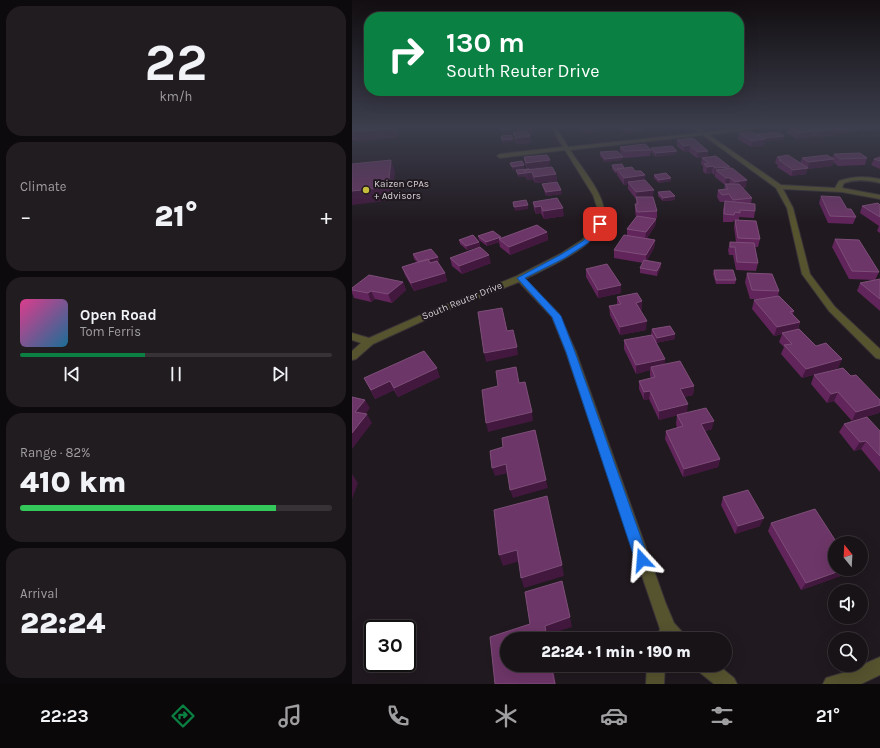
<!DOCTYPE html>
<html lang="en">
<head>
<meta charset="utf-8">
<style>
  body { margin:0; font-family:Karla,sans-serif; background:#211c20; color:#f1f3f6; height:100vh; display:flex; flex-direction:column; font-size:15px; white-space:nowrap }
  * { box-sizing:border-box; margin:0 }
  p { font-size:13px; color:#9f9ea1 }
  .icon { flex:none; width:22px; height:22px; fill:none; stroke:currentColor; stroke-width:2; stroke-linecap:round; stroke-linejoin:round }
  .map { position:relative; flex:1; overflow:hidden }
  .panel { display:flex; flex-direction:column; gap:6px; padding:6px; background:#0d0a0d; width:352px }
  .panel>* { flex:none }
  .top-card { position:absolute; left:12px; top:12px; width:380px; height:84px; border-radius:16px; box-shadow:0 4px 16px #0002,0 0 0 1px #363236; background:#0b8043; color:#fff; overflow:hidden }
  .needle { width:26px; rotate:342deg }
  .tools { position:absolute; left:476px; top:536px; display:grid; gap:8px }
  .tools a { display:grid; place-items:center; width:40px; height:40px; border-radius:50%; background:#181317; box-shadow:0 4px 16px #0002,0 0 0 1px #363236; font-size:20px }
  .speed { position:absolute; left:12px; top:620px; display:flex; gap:8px; font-size:20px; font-weight:700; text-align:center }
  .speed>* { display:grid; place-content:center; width:52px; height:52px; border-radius:50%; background:#181317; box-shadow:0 4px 16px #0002,0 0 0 1px #363236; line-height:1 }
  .speed .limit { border:2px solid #111; border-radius:6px; background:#fff; color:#111 }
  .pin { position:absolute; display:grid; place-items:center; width:34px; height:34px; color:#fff; margin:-17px; border-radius:8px; box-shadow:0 2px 6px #0006 }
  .me { position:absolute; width:44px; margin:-22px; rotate:341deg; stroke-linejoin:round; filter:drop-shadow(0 0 3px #0008) }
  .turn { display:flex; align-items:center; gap:14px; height:84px; padding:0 16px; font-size:18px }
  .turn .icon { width:52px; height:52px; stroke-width:2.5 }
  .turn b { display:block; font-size:28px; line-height:34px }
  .big { font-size:30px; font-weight:800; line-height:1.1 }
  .panel .card { flex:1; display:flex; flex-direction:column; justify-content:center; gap:6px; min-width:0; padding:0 14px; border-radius:16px; background:#211c20 }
  .panel .dial { align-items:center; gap:0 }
  .dial b { font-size:52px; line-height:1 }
  .song { display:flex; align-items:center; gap:12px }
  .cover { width:48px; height:48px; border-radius:6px; background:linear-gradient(135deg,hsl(330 70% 55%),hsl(200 70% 35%)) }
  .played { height:4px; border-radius:2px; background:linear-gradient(90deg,#0b8043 40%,#363236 40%) }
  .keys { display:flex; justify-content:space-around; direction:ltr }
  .heat { display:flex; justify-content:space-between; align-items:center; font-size:22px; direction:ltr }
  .charge { height:6px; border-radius:3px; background:linear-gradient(90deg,#34c759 82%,#363236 0) }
  .trip { position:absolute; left:148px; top:632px; width:232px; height:40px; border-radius:20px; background:#181317; box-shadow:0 4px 16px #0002,0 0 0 1px #363236; font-weight:800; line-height:40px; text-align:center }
  .menu { display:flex; height:64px; justify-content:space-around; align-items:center; background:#0a0809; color:#9f9ea1 }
  .menu .icon { width:28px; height:28px }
  .menu .active { color:#0b8043 }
  .menu b { font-size:18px; color:#f1f3f6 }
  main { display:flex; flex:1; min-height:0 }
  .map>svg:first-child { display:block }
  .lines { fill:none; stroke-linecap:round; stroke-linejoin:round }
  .minor-casing { stroke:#393338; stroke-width:2 }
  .minor { fill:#56532f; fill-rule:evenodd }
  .wall { fill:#61245b }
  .shaded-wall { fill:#42183e }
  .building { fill:#6d3668; stroke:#7e4e79 }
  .route { fill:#1a73e8; stroke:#114b97 }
  .poi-dot { fill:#c6bc3c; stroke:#20191f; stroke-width:1.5 }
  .labels { text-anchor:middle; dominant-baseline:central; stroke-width:4; stroke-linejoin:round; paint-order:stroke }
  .far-poi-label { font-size:10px; fill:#d5d0d4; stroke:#20191f; text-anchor:start }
  .far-street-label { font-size:10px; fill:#d5d0d4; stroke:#20191f }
</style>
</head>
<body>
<main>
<section class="panel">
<div class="card dial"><b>22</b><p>km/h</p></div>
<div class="card"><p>Climate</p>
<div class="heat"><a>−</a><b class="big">21°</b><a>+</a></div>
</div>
<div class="card">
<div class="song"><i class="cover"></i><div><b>Open Road</b><p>Tom Ferris</p></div></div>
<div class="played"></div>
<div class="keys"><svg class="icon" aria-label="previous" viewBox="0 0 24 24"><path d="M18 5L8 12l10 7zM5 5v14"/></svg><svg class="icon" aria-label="pause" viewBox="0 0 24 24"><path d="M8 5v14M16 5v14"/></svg><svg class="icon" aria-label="next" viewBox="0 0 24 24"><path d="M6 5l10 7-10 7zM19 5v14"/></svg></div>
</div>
<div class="card"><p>Range · 82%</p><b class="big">410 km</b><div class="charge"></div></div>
<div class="card"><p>Arrival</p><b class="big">22:24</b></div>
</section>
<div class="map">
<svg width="528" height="684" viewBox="0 0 528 684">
  <rect width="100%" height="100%" fill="#20191f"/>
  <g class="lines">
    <g class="minor-casing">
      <path id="minor" d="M 199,127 L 204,127 L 216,147 L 348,133 L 341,127 L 346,127 L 353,132 L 398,127 L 415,127 L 357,135 L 429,185 L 483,188 L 487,181 C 501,176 514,176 528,179 L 528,183 C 516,180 504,179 492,183 L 490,188 L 528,195 L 528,199 L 490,192 L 431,189 L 441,208 L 458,274 L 483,307 L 528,349 L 528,359 L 524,358 L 477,311 L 450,274 L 435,208 L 424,188 L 351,135 L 218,150 C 228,166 251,192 252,211 C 255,244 198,266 173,279 L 207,314 L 224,352 L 314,604 L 322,623 L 331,633 L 334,639 L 304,639 L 308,629 L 214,352 L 200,317 L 167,282 L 84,315 L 21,344 L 4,359 L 0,360 L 0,351 L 9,343 L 0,340 L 0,333 L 17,338 L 78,311 L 165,276 L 208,254 L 230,240 L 244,224 L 246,210 L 241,195 L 213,150 L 148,158 L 145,156 L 148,154 L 211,147 Z
        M 528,657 L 528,675 L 509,684 L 471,684 L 474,678 L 494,672 Z
        M 295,665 L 313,665 L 312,684 L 294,684 Z
        M 343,665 L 366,665 L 382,678 L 385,684 L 362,684 L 346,671 Z"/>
    </g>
    <use href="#minor" class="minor"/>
  </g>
  <path class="wall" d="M 0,127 L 46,137 L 4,141 L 3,140 L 0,140 Z
    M 164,127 L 180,127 L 181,134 L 177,134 L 179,143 L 165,144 L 162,138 L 161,132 L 166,131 Z
    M 226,127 L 243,127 L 243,132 L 230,133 Z
    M 269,127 L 291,127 L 292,128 L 292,131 L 274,133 L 269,129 Z
    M 436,127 L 456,129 L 457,127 L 505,127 L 506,131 L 487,133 L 485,132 L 484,135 L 464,137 L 460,135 L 460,137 L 445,139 L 435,133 Z
    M 510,127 L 528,127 L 528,129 L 516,130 Z
    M 387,133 L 405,135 L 405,134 L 432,136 L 432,139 L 413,141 L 412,146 L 399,147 L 386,139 Z
    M 325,140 L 356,151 L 356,157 L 345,158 L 337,152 L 332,152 L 325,146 Z
    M 268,147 L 299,150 L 298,156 L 272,158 L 268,153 Z
    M 299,148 L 325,151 L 325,154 L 304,157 L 299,152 Z
    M 248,152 L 271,157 L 270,160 L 253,162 L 248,156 Z
    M 482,154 L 515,158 L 513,165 L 486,166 L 481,162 L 480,166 L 455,169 L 454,174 L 439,176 L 425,167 L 426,165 L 423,163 L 425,157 L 448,163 L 450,158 L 480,158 Z
    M 172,157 L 198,166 L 177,169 L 204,174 L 205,181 L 183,183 L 181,179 L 175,180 L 174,177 L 166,177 L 164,170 L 175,169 L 173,164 Z
    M 528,157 L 528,169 L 519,165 L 522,159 Z
    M 350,158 L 378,167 L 377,168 L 394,187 L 391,188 L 400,198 L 399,203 L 403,211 L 402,218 L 387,217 L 387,220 L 408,239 L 406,247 L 403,247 L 406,263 L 404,271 L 384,270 L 381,255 L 377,255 L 376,250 L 378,242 L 384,242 L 382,227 L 383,220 L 382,220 L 381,222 L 371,222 L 371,209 L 373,202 L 368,202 L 365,197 L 366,190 L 372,189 L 373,185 L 363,177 L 363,175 L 362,175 L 360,173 L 354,174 L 351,171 L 351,166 L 349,164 Z
    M 260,165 L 272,168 L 293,175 L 293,180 L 301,197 L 305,211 L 305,218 L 302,219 L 304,219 L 303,226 L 295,238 L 303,240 L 302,248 L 295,260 L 309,267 L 305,276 L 288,273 L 288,268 L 291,263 L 262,258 L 262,250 L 275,235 L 275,229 L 284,217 L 283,211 L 283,204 L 284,204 L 284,199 L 276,189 L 276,184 L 272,185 L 265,175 L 265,173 L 263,173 L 260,169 Z
    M 302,175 L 319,181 L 307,183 L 302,178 Z
    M 190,184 L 210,194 L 194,196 Z
    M 306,192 L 323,196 L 323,200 L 311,201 L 306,196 Z
    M 469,196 L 495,209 L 504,217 L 501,224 L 476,223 L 467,203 Z
    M 181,202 L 212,216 L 192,219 L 189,213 L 184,214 L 182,209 Z
    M 528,205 L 528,233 L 525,231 L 527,226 L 508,213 L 510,206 Z
    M 195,232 L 196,240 L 158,255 L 148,247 L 147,242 L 135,246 L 127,240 L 126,236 L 149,237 L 149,238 Z
    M 483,239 L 527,272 L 523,280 L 528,279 L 528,311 L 505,291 L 508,283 L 522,280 L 497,279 L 480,247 Z
    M 107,240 L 127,242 L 128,246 L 115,250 L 108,244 Z
    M 61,254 L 86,257 L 87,261 L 85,261 L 93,273 L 95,281 L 62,291 L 53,275 L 50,267 L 65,262 L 62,259 Z
    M 98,258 L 139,263 L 110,274 L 100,266 Z
    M 234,269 L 269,285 L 269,293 L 246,298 L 234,277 Z
    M 362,270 L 384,280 L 383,284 L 364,284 L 361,274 Z
    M 395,273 L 427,291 L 426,296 L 442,311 L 441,314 L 448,322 L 446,329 L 464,346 L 490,359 L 486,368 L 450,378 L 429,354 L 432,347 L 427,342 L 430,334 L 422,336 L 400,309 L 402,300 L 409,299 L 398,299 L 393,282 Z
    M 51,282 L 54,290 L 40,303 L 23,299 L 19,302 L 2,298 L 0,293 L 0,288 Z
    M 265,297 L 290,310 L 288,310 L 294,330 L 268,335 L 258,315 L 257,306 L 265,305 Z
    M 300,329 L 323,339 L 304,343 L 299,334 Z
    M 272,340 L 313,359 L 312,364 L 342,386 L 341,395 L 332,397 L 335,413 L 360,429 L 353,431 L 368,459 L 366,467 L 331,477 L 313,439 L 314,431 L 325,428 L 324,424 L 325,415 L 307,420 L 297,399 L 292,400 L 287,389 L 287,381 L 299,378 L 298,376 L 298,370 L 284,374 L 272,349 Z
    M 462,375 L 528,400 L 528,411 L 527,413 L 500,421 L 482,401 L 475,403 L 459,384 Z
    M 88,377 L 46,397 L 42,390 L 23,399 L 12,378 Z
    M 492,424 L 528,431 L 528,472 L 509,449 L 502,451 L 487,432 Z
    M 371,497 L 408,526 L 383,534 L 369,505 Z
    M 419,523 L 483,569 L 498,569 L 494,574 L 449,590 L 416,531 Z"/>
  <path class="shaded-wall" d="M 43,127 L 46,127 L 46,137 L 4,141 L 1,132 Z
    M 230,127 L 243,127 L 243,132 L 230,133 Z
    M 308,127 L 321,127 L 321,128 L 308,130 Z
    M 517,127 L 528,127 L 528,129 L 516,130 Z
    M 160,128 L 160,131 L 149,132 L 148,129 Z
    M 180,128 L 181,134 L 168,135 L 167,129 Z
    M 292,128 L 292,131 L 274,133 L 274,130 Z
    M 507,128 L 506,131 L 487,133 L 488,130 Z
    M 486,129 L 484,135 L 464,137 L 466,131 Z
    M 461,131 L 460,137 L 445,139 L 447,133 Z
    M 178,136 L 179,143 L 165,144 L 164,138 Z
    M 432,136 L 432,139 L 413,141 L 412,146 L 399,147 L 400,141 L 412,138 Z
    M 161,139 L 162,142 L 150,143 L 150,140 Z
    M 338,145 L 337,152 L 332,152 L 332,146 Z
    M 325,151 L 325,154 L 304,157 L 304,153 Z
    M 356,151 L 356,157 L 345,158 L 346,152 Z
    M 271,157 L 270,160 L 253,162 L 253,159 Z
    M 482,159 L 480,166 L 455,169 L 454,174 L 439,176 L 441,170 L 456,168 L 457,162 Z
    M 39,160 L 43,172 L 40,200 L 0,205 L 0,191 Z
    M 198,160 L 198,166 L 175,169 L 174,163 Z
    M 172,165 L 172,169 L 160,170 L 160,167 Z
    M 361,166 L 360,173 L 354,174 L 355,167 Z
    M 378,167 L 377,174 L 364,170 L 363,175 L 362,175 L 363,168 Z
    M 180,172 L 181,179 L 175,180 L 174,173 Z
    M 173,173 L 174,177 L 166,177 L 166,174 Z
    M 204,174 L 205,181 L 183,183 L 182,177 Z
    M 293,175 L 293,182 L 276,182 L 276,184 L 272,185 L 272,178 Z
    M 319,178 L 319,181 L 307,183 L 307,180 Z
    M 374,178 L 378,178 L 377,185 L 373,185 Z
    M 395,180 L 394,187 L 382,189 L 383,182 Z
    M 209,190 L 210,194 L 194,196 L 194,192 Z
    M 302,190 L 301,197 L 285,199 L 284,192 Z
    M 323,196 L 323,200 L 311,201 L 311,198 Z
    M 176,205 L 176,209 L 163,211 L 162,207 Z
    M 189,206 L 189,213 L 184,214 L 183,207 Z
    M 211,208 L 212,216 L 192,219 L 191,211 Z
    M 304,219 L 303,226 L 293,240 L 294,232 Z
    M 195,232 L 196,240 L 158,255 L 157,247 Z
    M 149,237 L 149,241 L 147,239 L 147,242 L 135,246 L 134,242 Z
    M 303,240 L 302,248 L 294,263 L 294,255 Z
    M 127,242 L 128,246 L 115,250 L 114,246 Z
    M 137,255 L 139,263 L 110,274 L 107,266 Z
    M 86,257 L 87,261 L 68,267 L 67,262 Z
    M 309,263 L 309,267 L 305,276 L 305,271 Z
    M 93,273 L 95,281 L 62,291 L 59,283 Z
    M 51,282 L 54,290 L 40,303 L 36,294 Z
    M 269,285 L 269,293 L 246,298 L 246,290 Z
    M 19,291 L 23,299 L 19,302 L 16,293 Z
    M 290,301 L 290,310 L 284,311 L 284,303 Z
    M 295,321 L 294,330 L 268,335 L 268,327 Z
    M 448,322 L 445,331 L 430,333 L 430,334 L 422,336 L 425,327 Z
    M 323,334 L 323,339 L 304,343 L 305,338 Z
    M 165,347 L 166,355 L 134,362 L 132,353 Z
    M 313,359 L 312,367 L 299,367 L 298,370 L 284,374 L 284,365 Z
    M 490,359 L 486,368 L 450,378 L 454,369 Z
    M 85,368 L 88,377 L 46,397 L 42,388 Z
    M 38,381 L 42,390 L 23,399 L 19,390 Z
    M 342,386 L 341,395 L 327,398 L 328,389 Z
    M 298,391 L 297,399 L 292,400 L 292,392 Z
    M 486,392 L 482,401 L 475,403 L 479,394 Z
    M 13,400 L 18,408 L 8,421 L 3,412 Z
    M 336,404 L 335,413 L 307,420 L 307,411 Z
    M 528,405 L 528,411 L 527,413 L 500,421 L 504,412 Z
    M 180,412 L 181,421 L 136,432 L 134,423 Z
    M 15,414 L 20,423 L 0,449 L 0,433 Z
    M 362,421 L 360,429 L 347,433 L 349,424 Z
    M 514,441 L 509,449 L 502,451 L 508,442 Z
    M 368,459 L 366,467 L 331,477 L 332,469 Z
    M 154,464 L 157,473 L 143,476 L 140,468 Z
    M 0,474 L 6,483 L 0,499 Z
    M 194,480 L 196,488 L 161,498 L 158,490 Z
    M 412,518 L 408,526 L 383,534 L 386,526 Z
    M 165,550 L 168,561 L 151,566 L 147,555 Z
    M 210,565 L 212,576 L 172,588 L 169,578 Z
    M 493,569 L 498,569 L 494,574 L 449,590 L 454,583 Z
    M 218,617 L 220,627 L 195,635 L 196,639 L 195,639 L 193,626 Z
    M 199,665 L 201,665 L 204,684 L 203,684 Z"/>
  <path class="building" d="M 0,127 L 43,127 L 43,128 L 1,132 L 1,131 L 0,131 Z
    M 147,127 L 159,127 L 160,128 L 148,129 Z
    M 166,127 L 180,127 L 180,128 L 167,129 Z
    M 271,127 L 291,127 L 292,128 L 274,130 Z
    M 437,127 L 454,127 L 461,131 L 447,133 Z
    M 457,127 L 483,127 L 486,129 L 466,131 Z
    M 483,127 L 505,127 L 507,128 L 488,130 Z
    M 175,131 L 178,136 L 164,138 L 161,132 Z
    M 400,132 L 413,139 L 400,141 L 387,133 Z
    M 426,132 L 432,136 L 412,138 L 405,134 Z
    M 159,135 L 161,139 L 150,140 L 149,136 Z
    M 341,138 L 356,151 L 346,152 L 338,145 L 332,146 L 325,140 Z
    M 293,144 L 299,150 L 272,151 L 268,147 Z
    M 320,146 L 325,151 L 304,153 L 299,148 Z
    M 265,151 L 271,157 L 253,159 L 248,152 Z
    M 508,153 L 515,158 L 488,159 L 482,154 Z
    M 195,155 L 198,160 L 174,163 L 172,157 Z
    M 436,155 L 456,168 L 441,170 L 427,160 L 430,160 L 425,157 Z
    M 475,155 L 482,159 L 457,162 L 450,158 Z
    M 364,156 L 378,167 L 363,168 L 361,166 L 355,167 L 352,164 L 357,163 L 350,158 Z
    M 528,157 L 528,161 L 522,159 Z
    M 39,160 L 36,187 L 0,191 L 0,164 Z
    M 170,161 L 172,165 L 160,167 L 158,163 Z
    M 270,164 L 272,168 L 265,169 L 265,170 L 263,170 L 260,165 Z
    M 200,167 L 204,174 L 182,177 L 180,172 L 174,173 L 173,170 Z
    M 280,167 L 283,171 L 289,171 L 293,175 L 272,178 L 265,169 Z
    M 380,168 L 395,180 L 383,182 L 378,178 L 374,178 L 364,170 Z
    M 177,169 L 173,170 L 173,173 L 166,174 L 164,170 Z
    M 314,173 L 319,178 L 307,180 L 302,175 Z
    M 293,180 L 302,190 L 284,192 L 276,182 Z
    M 205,182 L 209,190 L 194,192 L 190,184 Z
    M 373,184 L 387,184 L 400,198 L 381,200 L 377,194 L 370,195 L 366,190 L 376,189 Z
    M 318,191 L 323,196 L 311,198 L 306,192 Z
    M 469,196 L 488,197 L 495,209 L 499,209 L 504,217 L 478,216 Z
    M 284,197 L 301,197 L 305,211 L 285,212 L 283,204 L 286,204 Z
    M 205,198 L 211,208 L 191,211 L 189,206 L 183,207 L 181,202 Z
    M 174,200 L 176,205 L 162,207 L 161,202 Z
    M 373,201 L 403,204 L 403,211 L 388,210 L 388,213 L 383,212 L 382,215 L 372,214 Z
    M 526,203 L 528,205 L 528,217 L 510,206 Z
    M 285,216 L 304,219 L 294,232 L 275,229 Z
    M 383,220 L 404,221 L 408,239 L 386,238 Z
    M 185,225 L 195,232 L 157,247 L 147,239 Z
    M 141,231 L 149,237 L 134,242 L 126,236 Z
    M 121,235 L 127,242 L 114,246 L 107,240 Z
    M 272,235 L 303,240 L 294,255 L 262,250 Z
    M 483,239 L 507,240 L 527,272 L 500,271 Z
    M 378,242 L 402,243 L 406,263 L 385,262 L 383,247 L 378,247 Z
    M 128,247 L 137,255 L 107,266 L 98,258 Z
    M 79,249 L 86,257 L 67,262 L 61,254 Z
    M 76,259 L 78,263 L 85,261 L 93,273 L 59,283 L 50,267 Z
    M 292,260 L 309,263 L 305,271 L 288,268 Z
    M 255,264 L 269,285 L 246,290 L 234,269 Z
    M 362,270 L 381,270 L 384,280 L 364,280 Z
    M 395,273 L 420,274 L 427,291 L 400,290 Z
    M 17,275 L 51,282 L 36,294 L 19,291 L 16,293 L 0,290 L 0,288 Z
    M 528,279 L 528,299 L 508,283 Z
    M 285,293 L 290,301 L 284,303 L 295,321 L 268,327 L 257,306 L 269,304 L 265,297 Z
    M 427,296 L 442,311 L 438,312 L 448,322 L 425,327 L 402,300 Z
    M 150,308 L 155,331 L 161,330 L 165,347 L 132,353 L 126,312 Z
    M 318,326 L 323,334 L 305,338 L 300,329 Z
    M 447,329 L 464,346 L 474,343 L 490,359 L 454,369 L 432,345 L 440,344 L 430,333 Z
    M 300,335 L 313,359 L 284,365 L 272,340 Z
    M 72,351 L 85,368 L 42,388 L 38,381 L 19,390 L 12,378 Z
    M 328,361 L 342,386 L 328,389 L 336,404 L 307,411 L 298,391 L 292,392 L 287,381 L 303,377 L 299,367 Z
    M 164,367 L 167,383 L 173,382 L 180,412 L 134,423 L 130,390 L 146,386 L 144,371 Z
    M 491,368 L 499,376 L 504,375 L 528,400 L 528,405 L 504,412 L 486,392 L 479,394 L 462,375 Z
    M 0,397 L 13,400 L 3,412 L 15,414 L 0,433 Z
    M 354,408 L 362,421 L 349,424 L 368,459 L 332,469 L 314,431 L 331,426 L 325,415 Z
    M 515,417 L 528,431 L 528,456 L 514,441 L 508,442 L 492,424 Z
    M 183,430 L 194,480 L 158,490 L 154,464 L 140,468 L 138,451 L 151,447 L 150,438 Z
    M 396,490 L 412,518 L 386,526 L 371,497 Z
    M 195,496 L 210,565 L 169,578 L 165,550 L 147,555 L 142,510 Z
    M 463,509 L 485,543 L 483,543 L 483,569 L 493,569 L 454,583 L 419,523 Z
    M 210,581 L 218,617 L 193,626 L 195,639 L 155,639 L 155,665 L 199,665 L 203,684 L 143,684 L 138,637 L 178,624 L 173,592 Z"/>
  <linearGradient id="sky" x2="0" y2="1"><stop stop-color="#120e11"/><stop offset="0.57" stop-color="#3c3e4d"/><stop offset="1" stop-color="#3c3e4d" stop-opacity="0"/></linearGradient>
  <rect width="528" height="223" fill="url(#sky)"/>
  <path class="route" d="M 246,223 L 251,224 L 236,243 L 213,258 L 173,278 L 209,316 L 223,352 L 297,560 L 295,565 L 290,567 L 285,565 L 283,560 L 214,352 L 200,317 L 165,278 L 208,255 L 231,241 Z"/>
  <circle class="poi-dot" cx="14" cy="190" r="4"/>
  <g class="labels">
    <g class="far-poi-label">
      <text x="22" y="184">Kaizen CPAs<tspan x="22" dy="12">+ Advisors</tspan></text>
    </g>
    <g class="far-street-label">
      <text transform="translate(110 301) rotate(-22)">South Reuter Drive</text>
    </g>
  </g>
</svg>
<div class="tools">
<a><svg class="needle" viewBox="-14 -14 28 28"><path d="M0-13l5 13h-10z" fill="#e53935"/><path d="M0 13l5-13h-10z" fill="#9f9ea1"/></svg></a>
<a><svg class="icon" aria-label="sound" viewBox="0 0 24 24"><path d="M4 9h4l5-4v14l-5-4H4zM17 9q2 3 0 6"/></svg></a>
<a><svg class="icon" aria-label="search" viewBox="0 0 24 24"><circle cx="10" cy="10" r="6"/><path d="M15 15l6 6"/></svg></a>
</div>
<div class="speed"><div class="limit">30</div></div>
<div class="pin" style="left:248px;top:224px;background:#d93025"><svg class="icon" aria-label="arrive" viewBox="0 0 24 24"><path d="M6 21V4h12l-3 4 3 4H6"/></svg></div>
<svg class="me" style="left:290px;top:560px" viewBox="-20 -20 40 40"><path d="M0-17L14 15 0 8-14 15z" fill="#1a73e8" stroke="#fff" stroke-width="4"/></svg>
<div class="trip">22:24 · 1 min · 190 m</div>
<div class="top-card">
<div class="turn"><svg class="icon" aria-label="right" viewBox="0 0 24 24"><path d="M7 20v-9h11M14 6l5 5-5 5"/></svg><div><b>130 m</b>South Reuter Drive</div></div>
</div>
</div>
</main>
<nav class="menu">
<b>22:23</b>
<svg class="icon active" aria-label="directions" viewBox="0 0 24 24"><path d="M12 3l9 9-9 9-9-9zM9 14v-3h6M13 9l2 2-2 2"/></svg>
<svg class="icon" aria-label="music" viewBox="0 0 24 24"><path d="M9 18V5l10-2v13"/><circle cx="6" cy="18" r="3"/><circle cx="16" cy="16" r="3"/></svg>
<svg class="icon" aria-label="phone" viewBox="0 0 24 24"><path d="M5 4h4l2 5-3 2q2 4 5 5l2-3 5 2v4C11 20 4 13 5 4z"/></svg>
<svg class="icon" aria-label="climate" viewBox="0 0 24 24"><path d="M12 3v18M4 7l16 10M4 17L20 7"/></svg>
<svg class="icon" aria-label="car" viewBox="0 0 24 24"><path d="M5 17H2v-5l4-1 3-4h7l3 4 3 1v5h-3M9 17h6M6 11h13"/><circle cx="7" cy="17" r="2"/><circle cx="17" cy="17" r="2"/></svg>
<svg class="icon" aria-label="filters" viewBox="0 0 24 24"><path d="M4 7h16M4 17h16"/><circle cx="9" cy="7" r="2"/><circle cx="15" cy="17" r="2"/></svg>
<b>21°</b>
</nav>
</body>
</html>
